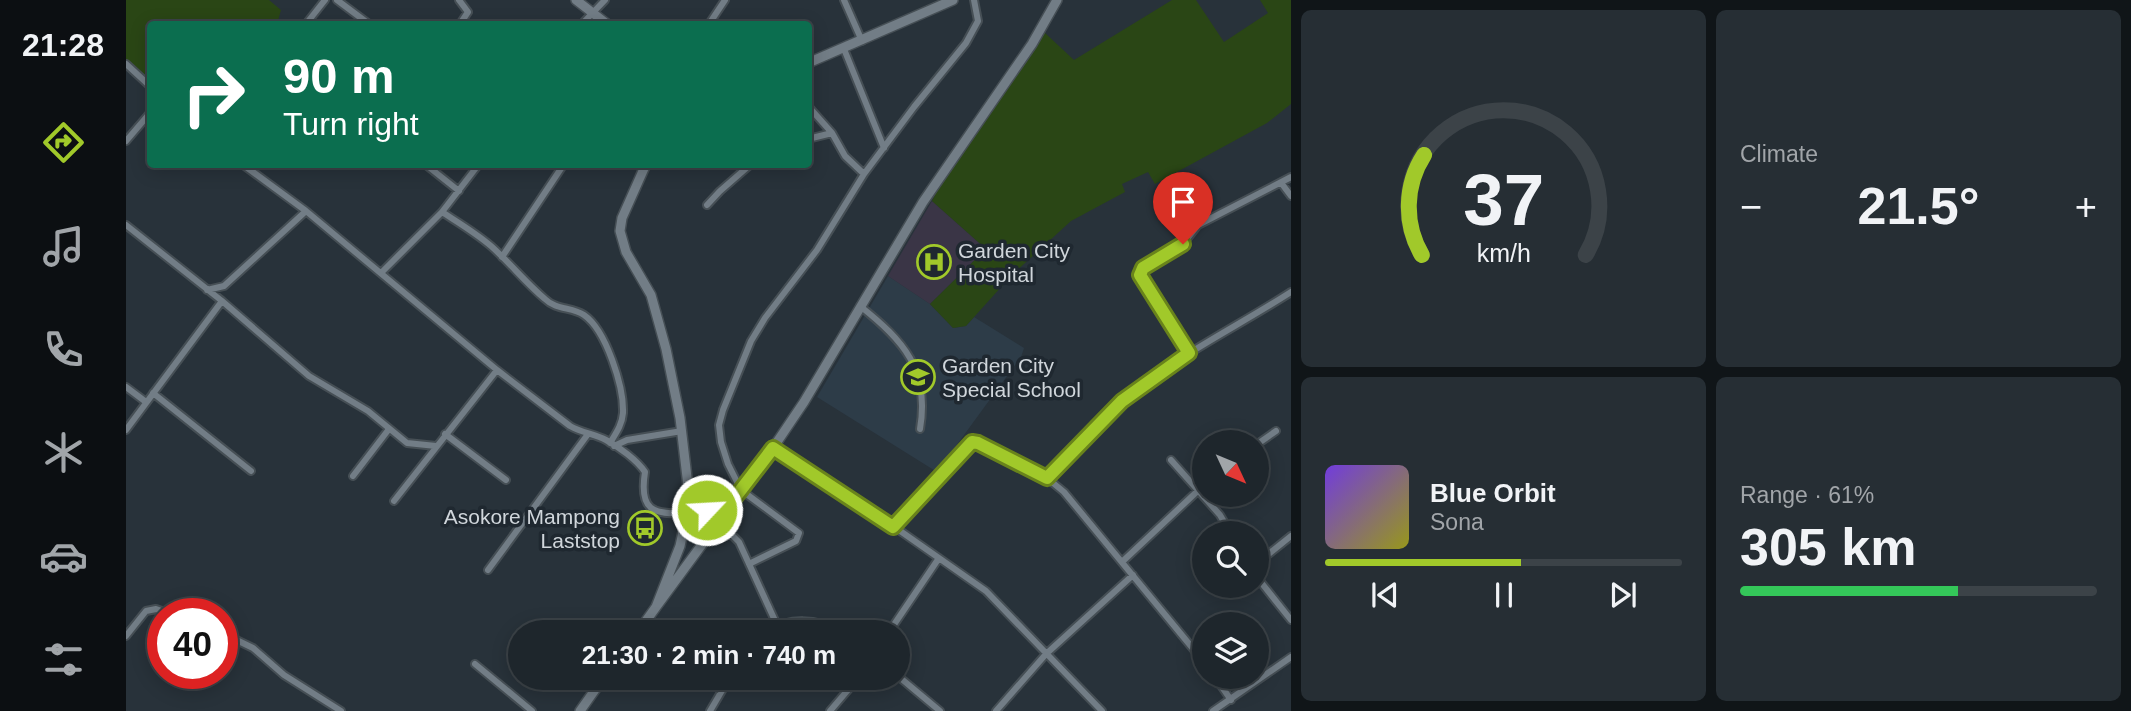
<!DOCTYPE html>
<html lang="en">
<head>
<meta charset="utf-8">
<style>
  body { margin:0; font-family:Arial,sans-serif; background:#262e34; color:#f1f3f6; height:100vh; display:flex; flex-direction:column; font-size:26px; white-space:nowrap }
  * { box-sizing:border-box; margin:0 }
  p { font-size:23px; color:#a1a5a9 }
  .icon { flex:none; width:38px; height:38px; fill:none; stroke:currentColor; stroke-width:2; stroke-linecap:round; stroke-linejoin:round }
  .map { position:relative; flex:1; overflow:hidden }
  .side { display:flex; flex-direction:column; gap:10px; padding:10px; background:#101518; width:840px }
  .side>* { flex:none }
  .guide { position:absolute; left:21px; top:21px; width:665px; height:147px; border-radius:7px; box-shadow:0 4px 18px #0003,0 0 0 2px #3c4348; background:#0b6e4f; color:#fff; overflow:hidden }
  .needle { width:46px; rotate:134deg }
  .fabs { position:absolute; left:1066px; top:430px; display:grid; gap:14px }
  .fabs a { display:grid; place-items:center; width:77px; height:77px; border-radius:50%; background:#1e262c; box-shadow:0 4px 18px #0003,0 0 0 2px #3c4348; font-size:35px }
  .speed { position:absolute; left:21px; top:598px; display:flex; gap:14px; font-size:35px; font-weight:700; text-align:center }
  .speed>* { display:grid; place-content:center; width:91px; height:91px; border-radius:50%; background:#1e262c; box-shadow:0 4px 18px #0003,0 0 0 2px #3c4348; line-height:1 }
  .speed .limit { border:10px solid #d22; background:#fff; color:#111 }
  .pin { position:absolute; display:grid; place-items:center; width:60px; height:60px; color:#fff; margin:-72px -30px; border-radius:50% 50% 50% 0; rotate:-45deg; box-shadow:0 0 7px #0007 }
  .pin .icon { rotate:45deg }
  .me { position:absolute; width:77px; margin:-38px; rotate:65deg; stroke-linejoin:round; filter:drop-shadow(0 0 5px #0008) }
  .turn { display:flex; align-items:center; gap:24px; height:147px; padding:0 21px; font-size:32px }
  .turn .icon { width:91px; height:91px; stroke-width:2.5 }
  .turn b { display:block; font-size:49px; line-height:60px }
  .big { font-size:52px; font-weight:700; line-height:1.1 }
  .side .card { flex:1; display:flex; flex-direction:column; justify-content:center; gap:10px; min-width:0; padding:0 24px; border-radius:10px; background:#262e34 }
  .side .dial { align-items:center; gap:0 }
  .dial svg { height:182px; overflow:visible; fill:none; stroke:#3c4348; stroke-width:7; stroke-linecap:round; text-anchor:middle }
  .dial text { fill:#f1f3f6; stroke:none }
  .song { display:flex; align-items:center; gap:21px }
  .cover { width:84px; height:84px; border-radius:10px; background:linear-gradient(135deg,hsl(260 70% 55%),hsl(60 70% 35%)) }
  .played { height:7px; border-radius:4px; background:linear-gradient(90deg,#a1c92a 55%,#3c4348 55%) }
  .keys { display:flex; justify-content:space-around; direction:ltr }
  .heat { display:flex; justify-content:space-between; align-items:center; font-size:38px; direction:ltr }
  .charge { height:10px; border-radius:5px; background:linear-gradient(90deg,#34c759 61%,#3c4348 0) }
  .side .tiles { flex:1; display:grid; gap:10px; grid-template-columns:repeat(2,1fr) }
  .trip { position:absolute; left:382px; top:620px; width:402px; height:70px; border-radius:35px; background:#1e262c; box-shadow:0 4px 18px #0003,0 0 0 2px #3c4348; font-weight:700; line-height:70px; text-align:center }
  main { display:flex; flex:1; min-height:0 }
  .tab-bar { display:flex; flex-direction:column; width:126px; justify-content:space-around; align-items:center; background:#0c0f12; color:#a1a5a9 }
  .tab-bar .icon { width:49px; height:49px }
  .tab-bar .current { color:#a1c92a }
  .tab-bar b { font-size:32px; color:#f1f3f6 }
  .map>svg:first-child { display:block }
  .built { fill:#2d3c48 }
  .medical { fill:#3a3546 }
  .green { fill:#2a4615 }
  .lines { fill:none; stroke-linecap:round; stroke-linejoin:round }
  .street-casing { stroke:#464f55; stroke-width:10 }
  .secondary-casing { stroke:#464f55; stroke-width:12 }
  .street { stroke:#727d86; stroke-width:6 }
  .secondary { stroke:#727d86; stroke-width:9 }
  .route-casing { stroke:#69831b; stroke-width:18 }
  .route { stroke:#a1c92a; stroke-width:12 }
  .labels { text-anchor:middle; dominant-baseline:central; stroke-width:7; stroke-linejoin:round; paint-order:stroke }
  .poi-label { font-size:21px; fill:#d0d6db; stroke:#1f2830; text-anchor:start }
</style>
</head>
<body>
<main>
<nav class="tab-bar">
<b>21:28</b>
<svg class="icon current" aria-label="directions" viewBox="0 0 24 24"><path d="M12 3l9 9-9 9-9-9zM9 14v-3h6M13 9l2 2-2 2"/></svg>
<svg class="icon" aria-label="music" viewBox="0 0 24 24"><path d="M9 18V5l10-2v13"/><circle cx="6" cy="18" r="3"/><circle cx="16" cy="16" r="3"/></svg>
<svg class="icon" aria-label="phone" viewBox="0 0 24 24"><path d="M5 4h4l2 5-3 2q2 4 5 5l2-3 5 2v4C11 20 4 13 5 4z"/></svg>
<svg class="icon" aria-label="climate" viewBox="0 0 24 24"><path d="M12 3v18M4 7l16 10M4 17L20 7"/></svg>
<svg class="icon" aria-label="car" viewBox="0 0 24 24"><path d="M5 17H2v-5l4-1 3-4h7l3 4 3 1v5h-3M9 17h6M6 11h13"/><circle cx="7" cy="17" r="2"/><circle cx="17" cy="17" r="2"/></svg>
<svg class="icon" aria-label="filters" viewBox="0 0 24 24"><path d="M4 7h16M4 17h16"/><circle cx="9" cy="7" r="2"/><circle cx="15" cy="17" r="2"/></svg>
</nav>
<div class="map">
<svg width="1165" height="711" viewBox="0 0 1165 711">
  <rect width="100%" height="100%" fill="#28323a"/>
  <path class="built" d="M 762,276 L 804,304 L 827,328 L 840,326 L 848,317 L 898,348 L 895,357 L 811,472 L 691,397 Z"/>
  <path class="medical" d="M 806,201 L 860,249 L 804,304 L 762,276 Z"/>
  <path class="green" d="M 0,0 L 143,0 L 155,10 L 151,24 L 24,24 L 24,79 L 0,59 Z
    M 1046,0 L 1070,0 L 1098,42 L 1142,13 L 1134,0 L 1165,0 L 1165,104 L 1141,123 L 1029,184 L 1022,172 L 996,184 L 999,192 L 945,221 L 886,275 L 840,326 L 827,328 L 804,304 L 860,249 L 806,201 L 817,179 L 918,32 L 948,60 Z"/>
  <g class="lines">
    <g class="street-casing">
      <path id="street" d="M 211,0 L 243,24
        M 333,0 L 342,12 L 334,24
        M 718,0 L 736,41
        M 180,24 L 199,0
        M 456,24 L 479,0
        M 583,24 L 599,0
        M 718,49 L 758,148
        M 0,64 L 24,86
        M 682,106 L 706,133 L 719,156 L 738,174
        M 682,139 L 706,133
        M 0,141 L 24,113
        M 116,164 L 180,211 L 371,370 L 444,426 C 456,433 469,434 480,440 C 493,447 511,460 519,472 C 513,510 526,515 561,513
        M 299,164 L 333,191
        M 1156,184 L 1165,196
        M 581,205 L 594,191 L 625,164
        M 316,212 C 333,223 350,233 365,246 C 384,263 400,283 419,299 C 430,310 446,307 458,315 C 480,330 498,387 497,413 C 496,425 490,433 484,443
        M 0,225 L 96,301 L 183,376 L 242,411 L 281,443 L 310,446
        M 376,257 L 438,164
        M 256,272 L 316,212 L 353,164
        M 81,290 L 98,286 L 180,211
        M 734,306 C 778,341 804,370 794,429
        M 1063,353 L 1016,278 L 1014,271 L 1057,244 L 1072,225 L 1165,177
        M 0,387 L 20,402
        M 27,393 L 125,471
        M 0,430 L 96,301
        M 319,434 L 380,480
        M 1130,445 L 1150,431
        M 488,446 L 501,440 L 556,431
        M 647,448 L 740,507 L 860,591 L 976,711
        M 1045,460 L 1094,515 L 1105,534
        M 227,476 L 263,429
        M 921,478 C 946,452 969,424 997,401 C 1048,357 1109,328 1165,292
        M 268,501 L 371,370
        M 592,521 L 613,542 L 651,625
        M 767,527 L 841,446 L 846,442 L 852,443 L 921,478 L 938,492 L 1078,662
        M 997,561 L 1078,485
        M 623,564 L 670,541 L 673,533 L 615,490 L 602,464 L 595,442 L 593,425 L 597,410 L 625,341 L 639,318 L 691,250 L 738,174 L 788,107 L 840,43 L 852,21 L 848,0
        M 1130,564 L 1165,536
        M 362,570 L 462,434
        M 1130,576 L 1165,620
        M 642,632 C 662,617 692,618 713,632
        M 763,632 L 813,558
        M 96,633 L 127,648 L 158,675 L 215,711
        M 0,636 L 20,611 L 30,609 L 44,614
        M 349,664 L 406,711
        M 772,676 L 814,711
        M 580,677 L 595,691
        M 1089,677 L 1105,700
        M 584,711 L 604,677
        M 704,711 L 733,677
        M 870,711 L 920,654 L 1007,575
        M 1087,711 L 1165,657"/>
    </g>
    <g class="secondary-casing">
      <path id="secondary" d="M 450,0 L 481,24
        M 682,63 L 827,0
        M 561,513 L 601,508
        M 530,607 L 647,448 L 678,402 L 797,202 L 906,44 L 931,0
        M 512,632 L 530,607 L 554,546 L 561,513 L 562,486 L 554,418 L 540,349 L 525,295 L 500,252 L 494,231 L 496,218 L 520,164
        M 454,711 L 478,677"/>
    </g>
    <use href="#street" class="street"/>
    <use href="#secondary" class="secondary"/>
  </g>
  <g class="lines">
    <g class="route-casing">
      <path id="route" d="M 581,510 L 601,508 L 647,448 L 767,527 L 846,442 L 852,443 L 921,478 L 996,401 L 1063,353 L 1014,275 L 1017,268 L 1057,244"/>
    </g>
    <use href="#route" class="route"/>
  </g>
  <defs>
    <g id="hospital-ring" transform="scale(1.75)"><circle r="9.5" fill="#1f2830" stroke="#a1c92a" stroke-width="1.5"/><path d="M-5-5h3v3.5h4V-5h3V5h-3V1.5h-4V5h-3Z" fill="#a1c92a"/></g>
    <g id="school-ring" transform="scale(1.75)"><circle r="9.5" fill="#1f2830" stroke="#a1c92a" stroke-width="1.5"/><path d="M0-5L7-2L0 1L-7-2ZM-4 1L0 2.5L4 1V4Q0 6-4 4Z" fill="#a1c92a"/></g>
    <g id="bus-ring" transform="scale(1.75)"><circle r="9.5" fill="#1f2830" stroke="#a1c92a" stroke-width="1.5"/><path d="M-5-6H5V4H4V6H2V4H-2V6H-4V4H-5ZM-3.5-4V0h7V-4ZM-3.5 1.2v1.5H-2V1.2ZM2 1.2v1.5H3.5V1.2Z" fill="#a1c92a"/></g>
  </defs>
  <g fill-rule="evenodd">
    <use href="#hospital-ring" x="808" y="262"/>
    <use href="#school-ring" x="792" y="377"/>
    <use href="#bus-ring" x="519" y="528"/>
  </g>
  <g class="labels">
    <g class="poi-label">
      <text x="832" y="250">Garden City<tspan x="832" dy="24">Hospital</tspan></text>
      <text x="816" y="365">Garden City<tspan x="816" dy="24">Special School</tspan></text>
      <text x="494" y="516" text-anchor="end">Asokore Mampong<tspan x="494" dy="24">Laststop</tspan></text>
    </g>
  </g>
</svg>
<div class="fabs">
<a><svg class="needle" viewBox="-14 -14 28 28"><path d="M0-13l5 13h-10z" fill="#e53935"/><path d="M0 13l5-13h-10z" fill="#a1a5a9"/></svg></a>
<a><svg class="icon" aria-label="search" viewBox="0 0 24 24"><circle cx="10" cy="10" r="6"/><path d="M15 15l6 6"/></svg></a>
<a><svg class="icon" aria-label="layers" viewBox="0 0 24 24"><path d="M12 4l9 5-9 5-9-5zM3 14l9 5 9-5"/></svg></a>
</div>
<div class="speed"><div class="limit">40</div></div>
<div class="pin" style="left:1057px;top:244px;background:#d93025"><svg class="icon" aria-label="arrive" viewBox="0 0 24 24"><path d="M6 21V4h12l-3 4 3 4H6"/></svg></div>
<svg class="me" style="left:581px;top:510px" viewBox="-20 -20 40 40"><circle r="17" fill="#a1c92a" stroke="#fff" stroke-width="3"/><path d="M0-11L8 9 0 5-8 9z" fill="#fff"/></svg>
<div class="trip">21:30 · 2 min · 740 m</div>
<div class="guide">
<div class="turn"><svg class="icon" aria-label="right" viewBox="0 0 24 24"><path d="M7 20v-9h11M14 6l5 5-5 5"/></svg><div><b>90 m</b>Turn right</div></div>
</div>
</div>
<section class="side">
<div class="tiles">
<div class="card dial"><svg viewBox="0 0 100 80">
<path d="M14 69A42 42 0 1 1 86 69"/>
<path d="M14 69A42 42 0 0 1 15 25" stroke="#a1c92a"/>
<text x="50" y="56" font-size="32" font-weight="700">37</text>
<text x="50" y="72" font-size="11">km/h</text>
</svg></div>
<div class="card"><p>Climate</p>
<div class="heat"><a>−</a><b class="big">21.5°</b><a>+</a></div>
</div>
<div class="card">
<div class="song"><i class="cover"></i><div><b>Blue Orbit</b><p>Sona</p></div></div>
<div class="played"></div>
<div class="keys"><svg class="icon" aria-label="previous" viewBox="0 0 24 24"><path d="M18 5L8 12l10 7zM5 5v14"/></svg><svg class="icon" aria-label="pause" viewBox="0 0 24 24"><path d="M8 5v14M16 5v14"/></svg><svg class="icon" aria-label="next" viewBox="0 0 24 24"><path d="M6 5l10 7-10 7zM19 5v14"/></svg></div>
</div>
<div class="card"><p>Range · 61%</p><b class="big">305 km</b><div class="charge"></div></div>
</div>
</section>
</main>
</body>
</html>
